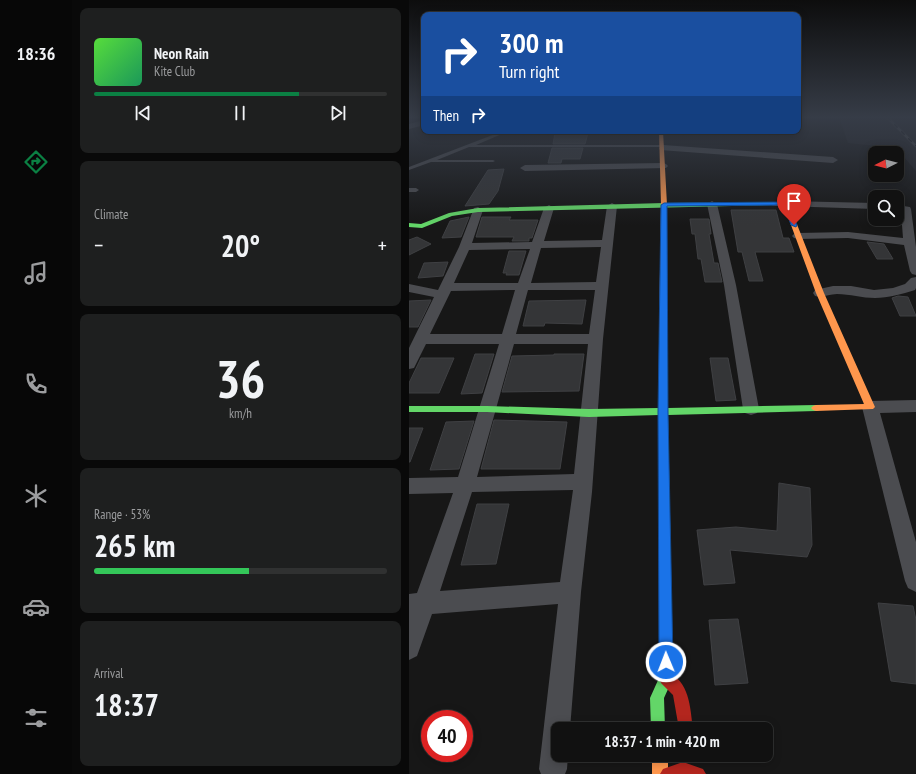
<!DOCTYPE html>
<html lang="en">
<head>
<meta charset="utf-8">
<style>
  body { margin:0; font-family:"PT Sans Narrow",sans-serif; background:#1e1f1f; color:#f1f3f6; height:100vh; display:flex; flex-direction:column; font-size:15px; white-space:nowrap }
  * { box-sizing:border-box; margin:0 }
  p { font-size:13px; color:#9c9d9f }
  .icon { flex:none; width:22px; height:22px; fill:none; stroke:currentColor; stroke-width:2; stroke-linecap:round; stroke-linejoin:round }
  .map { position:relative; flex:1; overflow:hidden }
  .panel { display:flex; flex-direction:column; gap:8px; padding:8px; background:#090909; width:337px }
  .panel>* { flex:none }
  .banner { position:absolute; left:12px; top:12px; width:380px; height:122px; border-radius:8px; box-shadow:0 2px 10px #0003,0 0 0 1px #303131; background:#1a4fa0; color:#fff; overflow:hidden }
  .needle { width:26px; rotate:264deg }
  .fabs { position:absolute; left:459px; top:146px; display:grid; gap:8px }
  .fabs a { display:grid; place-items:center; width:36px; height:36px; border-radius:8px; background:#111; box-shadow:0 2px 10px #0003,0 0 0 1px #303131; font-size:20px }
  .speed { position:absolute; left:12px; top:710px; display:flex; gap:8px; font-size:20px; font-weight:700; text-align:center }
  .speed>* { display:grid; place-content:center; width:52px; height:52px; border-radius:50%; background:#111; box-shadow:0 2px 10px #0003,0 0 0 1px #303131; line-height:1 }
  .speed .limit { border:6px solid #d22; background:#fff; color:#111 }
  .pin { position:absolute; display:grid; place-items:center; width:34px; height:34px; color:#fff; margin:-41px -17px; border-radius:50% 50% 50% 0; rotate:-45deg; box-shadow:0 0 4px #0007 }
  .pin .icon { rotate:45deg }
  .me { position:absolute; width:44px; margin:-22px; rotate:359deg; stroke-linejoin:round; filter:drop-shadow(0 0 3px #0008) }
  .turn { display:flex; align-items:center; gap:14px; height:84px; padding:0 12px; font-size:18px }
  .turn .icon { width:52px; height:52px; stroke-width:2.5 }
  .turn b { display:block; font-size:28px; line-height:34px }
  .then { display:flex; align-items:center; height:38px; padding:0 12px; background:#0003; gap:8px; font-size:15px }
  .big { font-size:30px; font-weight:700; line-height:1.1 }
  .panel .tile { flex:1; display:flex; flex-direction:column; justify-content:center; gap:6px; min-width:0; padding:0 14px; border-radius:8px; background:#1e1f1f }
  .panel .dial { align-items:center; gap:0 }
  .dial b { font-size:52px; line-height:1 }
  .song { display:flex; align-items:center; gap:12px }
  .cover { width:48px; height:48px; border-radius:6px; background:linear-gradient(135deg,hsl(110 70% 55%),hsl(150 70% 35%)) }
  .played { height:4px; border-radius:2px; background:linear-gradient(90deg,#0b8043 70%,#303131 70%) }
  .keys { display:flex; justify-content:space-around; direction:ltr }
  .heat { display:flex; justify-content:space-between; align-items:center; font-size:22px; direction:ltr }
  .charge { height:6px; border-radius:3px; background:linear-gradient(90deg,#34c759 53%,#303131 0) }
  .trip { position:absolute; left:142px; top:722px; width:222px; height:40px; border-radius:8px; background:#111; box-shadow:0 2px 10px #0003,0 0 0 1px #303131; font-weight:700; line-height:40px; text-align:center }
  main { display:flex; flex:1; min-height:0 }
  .dock { display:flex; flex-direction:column; width:72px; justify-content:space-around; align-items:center; background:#070707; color:#9c9d9f }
  .dock .icon { width:28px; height:28px }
  .dock .current { color:#0b8043 }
  .dock b { font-size:18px; color:#f1f3f6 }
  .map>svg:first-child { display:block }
  .built { fill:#212124 }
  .building { fill:#343537; stroke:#3f4043 }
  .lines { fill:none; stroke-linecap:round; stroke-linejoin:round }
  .lane { fill:#4b4c50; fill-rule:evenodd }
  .street { fill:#4b4c50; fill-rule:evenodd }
  .fast { fill:#63d668; fill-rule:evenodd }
  .slow { fill:#ff974d; fill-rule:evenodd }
  .jam { fill:#b3261e; fill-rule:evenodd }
  .rail-casing { stroke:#4b4c4f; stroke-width:2.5 }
  .rail { stroke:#111113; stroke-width:1.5; stroke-dasharray:5; stroke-linecap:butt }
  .route { fill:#1a73e8; stroke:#114b97 }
</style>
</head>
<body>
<main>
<nav class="dock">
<b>18:36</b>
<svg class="icon current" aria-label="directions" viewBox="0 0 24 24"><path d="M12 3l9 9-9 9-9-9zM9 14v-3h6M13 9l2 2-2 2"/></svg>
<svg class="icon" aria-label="music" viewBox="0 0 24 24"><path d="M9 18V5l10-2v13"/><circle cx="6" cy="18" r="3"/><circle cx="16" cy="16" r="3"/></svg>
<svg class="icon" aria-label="phone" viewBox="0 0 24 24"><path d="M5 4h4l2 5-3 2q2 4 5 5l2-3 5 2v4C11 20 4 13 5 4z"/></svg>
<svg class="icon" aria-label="climate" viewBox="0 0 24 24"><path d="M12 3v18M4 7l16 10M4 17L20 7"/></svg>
<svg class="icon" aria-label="car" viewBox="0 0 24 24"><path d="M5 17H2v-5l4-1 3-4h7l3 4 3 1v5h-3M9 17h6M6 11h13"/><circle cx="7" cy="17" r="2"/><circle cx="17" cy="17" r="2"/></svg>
<svg class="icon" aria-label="filters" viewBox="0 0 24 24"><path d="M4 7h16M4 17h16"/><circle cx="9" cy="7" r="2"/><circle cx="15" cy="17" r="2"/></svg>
</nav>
<section class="panel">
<div class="tile">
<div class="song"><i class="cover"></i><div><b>Neon Rain</b><p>Kite Club</p></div></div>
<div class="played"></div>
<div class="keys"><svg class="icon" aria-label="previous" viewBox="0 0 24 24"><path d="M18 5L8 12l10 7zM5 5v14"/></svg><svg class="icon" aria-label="pause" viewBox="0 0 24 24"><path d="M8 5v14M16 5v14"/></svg><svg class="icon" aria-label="next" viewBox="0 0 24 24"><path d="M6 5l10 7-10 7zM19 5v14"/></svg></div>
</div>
<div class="tile"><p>Climate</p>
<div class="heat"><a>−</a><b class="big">20°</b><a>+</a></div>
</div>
<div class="tile dial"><b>36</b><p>km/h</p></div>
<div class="tile"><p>Range · 53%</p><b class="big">265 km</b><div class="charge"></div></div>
<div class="tile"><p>Arrival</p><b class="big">18:37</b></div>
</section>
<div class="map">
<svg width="507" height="774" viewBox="0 0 507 774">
  <rect width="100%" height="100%" fill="#171717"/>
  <path class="built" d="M 430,117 L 507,117 L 507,171 L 487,148 L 439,143 Z"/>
  <path class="building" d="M 146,133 L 179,133 L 176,144 L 144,144 Z
    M 143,148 L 174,148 L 171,159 L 153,159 L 152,163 L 139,163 Z
    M 95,169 L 89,191 L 80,204 L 56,206 L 79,170 Z
    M 322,210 L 367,210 L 374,238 L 380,238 L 385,252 L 346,252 L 354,281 L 340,281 L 333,252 L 329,252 Z
    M 60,217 L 52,237 L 33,238 L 41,221 Z
    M 73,217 L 102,217 L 100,220 L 129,220 L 123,238 L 120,238 L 120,241 L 103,241 L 105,237 L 67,237 Z
    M 281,219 L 300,219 L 302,234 L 300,234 L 305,263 L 309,263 L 313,282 L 296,282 L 292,259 L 289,259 L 286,234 L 283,234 Z
    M 8,237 L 22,244 L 0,255 L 0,240 Z
    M 458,242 L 475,244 L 484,259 L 468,259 Z
    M 100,251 L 117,251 L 110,275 L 97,275 L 98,273 L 94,273 Z
    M 39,262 L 34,276 L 9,278 L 15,263 Z
    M 489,296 L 499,297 L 507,316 L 491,316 L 483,298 Z
    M 22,300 L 9,327 L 0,327 L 0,301 Z
    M 177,300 L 173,324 L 136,323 L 135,326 L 114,326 L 120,301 Z
    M 66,354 L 85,354 L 73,393 L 52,394 Z
    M 145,354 L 175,354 L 170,391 L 93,392 L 103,356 L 145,355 Z
    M 12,358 L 45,358 L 30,393 L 0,393 L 0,383 Z
    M 301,358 L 319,358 L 327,400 L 307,401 Z
    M 85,420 L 158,422 L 151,469 L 72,469 Z
    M 65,421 L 50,469 L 21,470 L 37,422 Z
    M 0,428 L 14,428 L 1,462 L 0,462 Z
    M 370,483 L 401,488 L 403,545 L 398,557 L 321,550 L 326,583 L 295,585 L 288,530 L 327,527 L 368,531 Z
    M 68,504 L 100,504 L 87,564 L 52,565 Z
    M 469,603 L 504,606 L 507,620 L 507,684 L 482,681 Z
    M 329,619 L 339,683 L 306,685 L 300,620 Z"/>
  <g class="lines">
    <path class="lane" d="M 94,131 L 100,131 L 67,145 L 254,145 L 256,146 L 254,147 L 60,147 L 28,160 L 84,160 L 86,161 L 84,162 L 22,162 L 0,170 L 0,167 Z
      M 0,188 L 7,188 L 10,190 L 7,192 L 0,192 Z"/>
    <path class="street" d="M 15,120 L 15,125 L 0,129 L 0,124 Z
      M 254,145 L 424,157 L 429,160 L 424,163 L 251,150 L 250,148 Z
      M 254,163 L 257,164 L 259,166 L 257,168 L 116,171 L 111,168 L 116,165 Z
      M 303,201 L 308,204 L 327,285 L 350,409 L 348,413 L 342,415 L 336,413 L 334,409 L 315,285 L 298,204 Z
      M 377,201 L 466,203 L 466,209 L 373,206 L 372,204 Z
      M 203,203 L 208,206 L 194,339 L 183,492 L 172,592 L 161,729 L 149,729 L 149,755 L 159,755 L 158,769 L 156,774 L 132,774 L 130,769 L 149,604 L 23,614 L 8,656 L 0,660 L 0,594 L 8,593 L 44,493 L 0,494 L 0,478 L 49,477 L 90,344 L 17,344 L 5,368 L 0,369 L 0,348 L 25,297 L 0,292 L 0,284 L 29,290 L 50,247 L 65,208 L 69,207 L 74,210 L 63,243 L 123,242 L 135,208 L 140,205 L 145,208 L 135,241 L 193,240 L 198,206 ZM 192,247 L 187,282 L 122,283 L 132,248 ZM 121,249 L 109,283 L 45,283 L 60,250 ZM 106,290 L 93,334 L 21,334 L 42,291 ZM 119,290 L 186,290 L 180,334 L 107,334 ZM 105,344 L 179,344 L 165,474 L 68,477 ZM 164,490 L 151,582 L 31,591 L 63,492 Z
      M 488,205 L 501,207 L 502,209 L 507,247 L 507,275 L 503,274 L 501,271 L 495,245 L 439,238 L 389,239 L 385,238 L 383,236 L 385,234 L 389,233 L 439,232 L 494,238 L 492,212 L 488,211 Z
      M 507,277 L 507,288 L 506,290 C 493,294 479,298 466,298 C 453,298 441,294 428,294 C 420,294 414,298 406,296 L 404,293 L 406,290 L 424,286 L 442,286 L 465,290 L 484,288 L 496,284 L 502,278 Z
      M 507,400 L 507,412 L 471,413 L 507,542 L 507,592 L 499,588 L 496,581 L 453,407 L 455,403 L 461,401 Z"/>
    <path class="fast" d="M 364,202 L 367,204 L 366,205 L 69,212 L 43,216 L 13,228 L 0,227 L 0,223 L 12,224 L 40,213 L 69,208 L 255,203 Z
      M 254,330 L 258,333 L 259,408 L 407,405 L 410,406 L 412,408 L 410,410 L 407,411 L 259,415 L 264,678 L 255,698 L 256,729 L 242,729 L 241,698 L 250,678 L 250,415 L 180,417 L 78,412 L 0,412 L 0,406 L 78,406 L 180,409 L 250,408 L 250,333 Z"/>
    <path class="slow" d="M 250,131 L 254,131 L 258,205 L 258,333 L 254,336 L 250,333 L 252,205 Z
      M 364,202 L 377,202 L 380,204 L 415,293 L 466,407 L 464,409 L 407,411 L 404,410 L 402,408 L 404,406 L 407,405 L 455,404 L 407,293 L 375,206 L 362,205 L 361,204 Z
      M 243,755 L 259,755 L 259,774 L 243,774 Z"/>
    <path class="jam" d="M 257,671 C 281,681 281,707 284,729 L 270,729 L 264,695 L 252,683 L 250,678 L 252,673 Z
      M 274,762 L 294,769 L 297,774 L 251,774 L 254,769 Z"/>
    <g class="rail-casing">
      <path id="rail" d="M 478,117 L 507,146"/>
    </g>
    <use href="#rail" class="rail"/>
  </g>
  <linearGradient id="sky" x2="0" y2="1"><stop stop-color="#0d0d0d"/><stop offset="0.52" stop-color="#363c47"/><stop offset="1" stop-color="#363c47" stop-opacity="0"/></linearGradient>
  <rect width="507" height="225" fill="url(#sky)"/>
  <path class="route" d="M 377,202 L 380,204 L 388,225 L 387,227 L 382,225 L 375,205 L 258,206 L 259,412 L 264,662 L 262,667 L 257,669 L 252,667 L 250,662 L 249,412 L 252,205 L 255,203 Z"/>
</svg>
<div class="fabs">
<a><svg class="needle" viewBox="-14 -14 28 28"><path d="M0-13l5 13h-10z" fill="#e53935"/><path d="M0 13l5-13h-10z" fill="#9c9d9f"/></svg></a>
<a><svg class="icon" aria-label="search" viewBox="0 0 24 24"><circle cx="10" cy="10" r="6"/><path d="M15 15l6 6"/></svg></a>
</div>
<div class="speed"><div class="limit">40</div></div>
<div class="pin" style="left:385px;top:225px;background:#d93025"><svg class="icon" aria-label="arrive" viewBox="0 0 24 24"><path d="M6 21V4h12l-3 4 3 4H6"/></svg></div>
<svg class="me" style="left:257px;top:662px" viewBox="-20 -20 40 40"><circle r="17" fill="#1a73e8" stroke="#fff" stroke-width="3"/><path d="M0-11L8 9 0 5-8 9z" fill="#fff"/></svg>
<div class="trip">18:37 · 1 min · 420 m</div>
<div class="banner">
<div class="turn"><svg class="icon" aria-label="right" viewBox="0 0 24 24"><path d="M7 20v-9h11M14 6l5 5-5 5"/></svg><div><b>300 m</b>Turn right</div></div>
<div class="then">Then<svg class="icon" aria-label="right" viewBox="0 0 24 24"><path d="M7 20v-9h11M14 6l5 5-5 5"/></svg></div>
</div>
</div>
</main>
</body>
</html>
